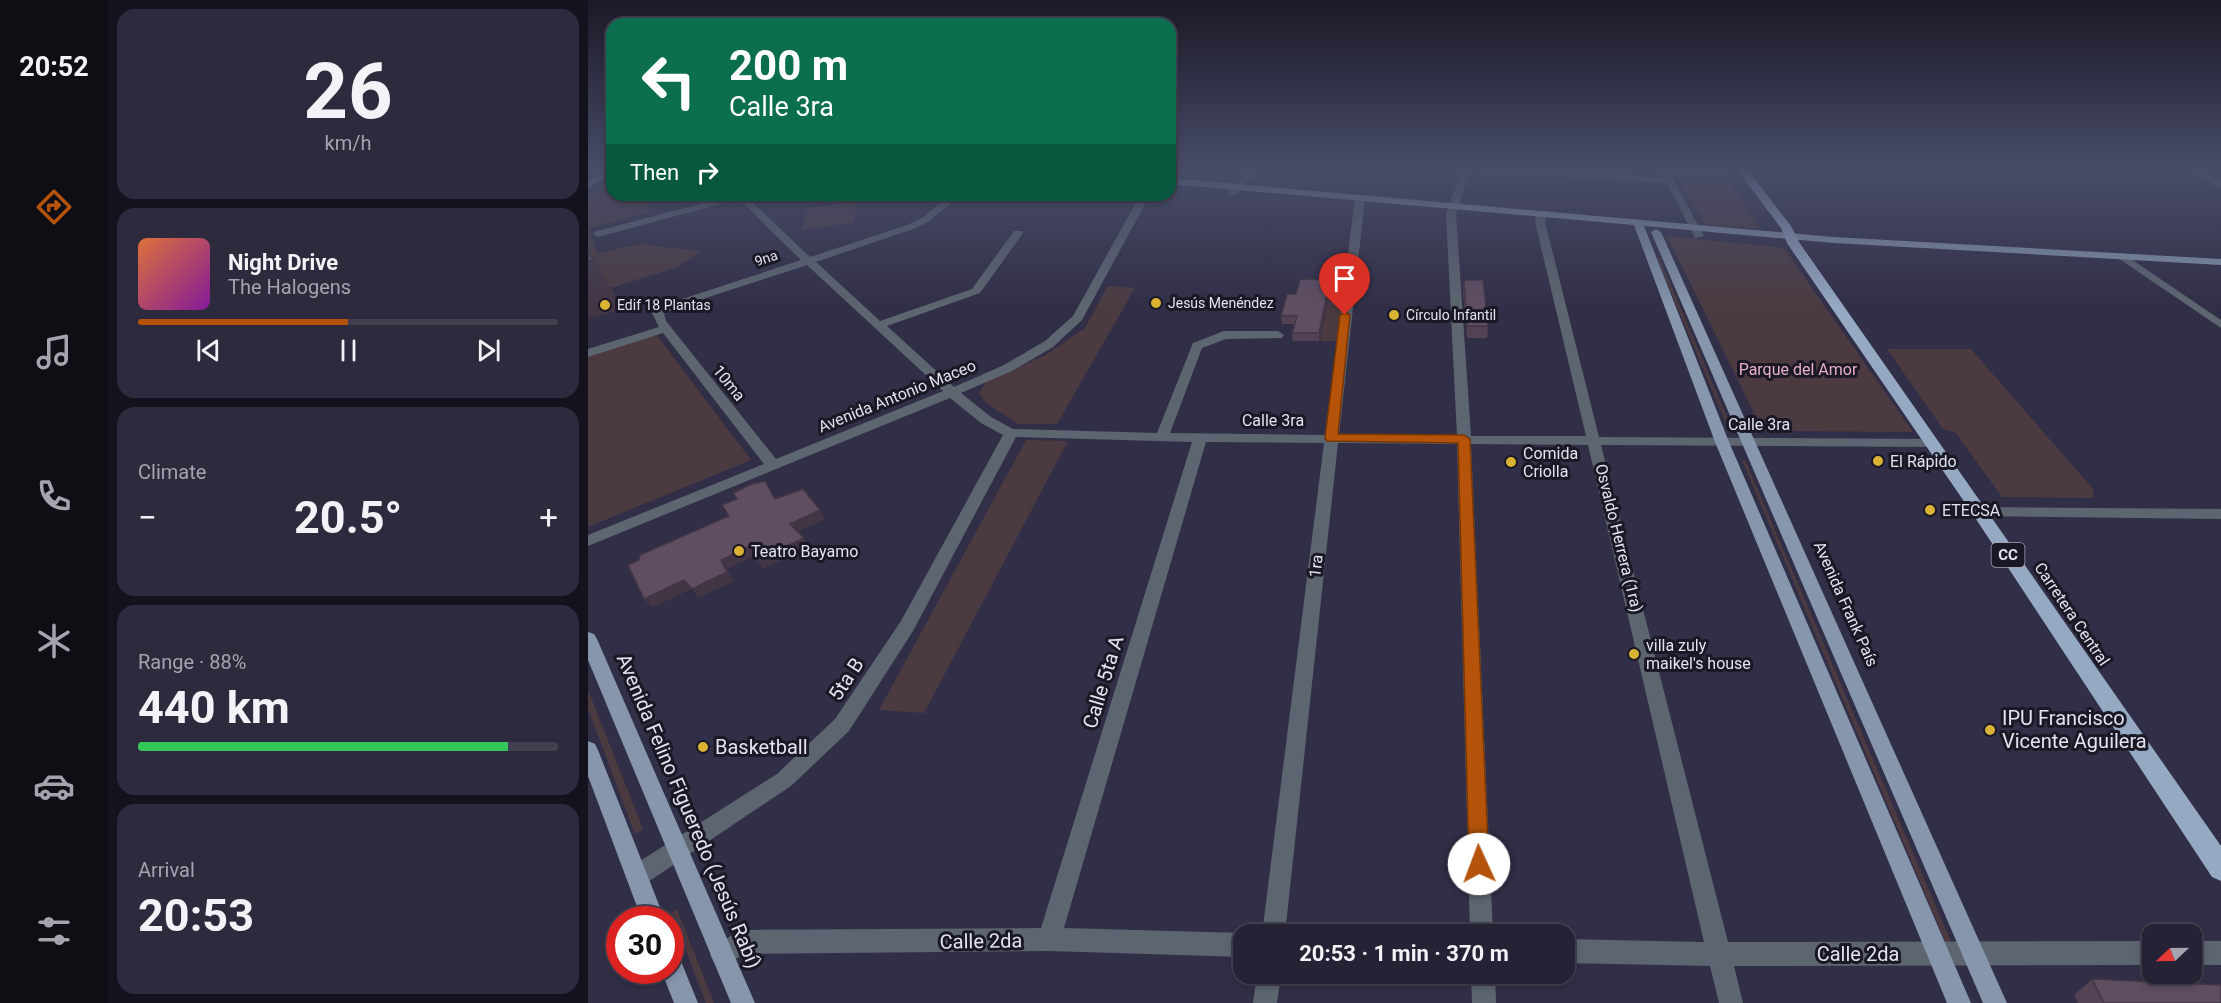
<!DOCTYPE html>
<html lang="en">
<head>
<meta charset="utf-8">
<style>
  body { margin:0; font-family:Roboto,sans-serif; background:#2d2a3d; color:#f1f3f6; height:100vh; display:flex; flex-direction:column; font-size:22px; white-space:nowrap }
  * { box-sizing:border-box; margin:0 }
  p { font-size:20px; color:#a3a4ad }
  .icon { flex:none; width:33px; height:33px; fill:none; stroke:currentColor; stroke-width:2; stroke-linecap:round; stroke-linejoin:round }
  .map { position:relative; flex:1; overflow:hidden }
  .drawer { display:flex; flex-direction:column; gap:9px; padding:9px; background:#14131d; width:480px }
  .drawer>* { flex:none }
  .hud { position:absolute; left:18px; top:18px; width:570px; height:183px; border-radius:18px; box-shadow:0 3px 9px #0003,0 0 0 2px #423f50; background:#0b6e4f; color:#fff; overflow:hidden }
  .needle { width:39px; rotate:248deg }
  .controls { position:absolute; left:1554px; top:924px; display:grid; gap:12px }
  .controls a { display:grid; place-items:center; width:60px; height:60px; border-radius:12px; background:#252235; box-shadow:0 3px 9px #0003,0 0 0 2px #423f50; font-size:30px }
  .speed { position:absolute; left:18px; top:906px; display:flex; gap:12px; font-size:30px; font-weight:700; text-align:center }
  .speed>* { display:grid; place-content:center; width:78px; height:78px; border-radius:50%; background:#252235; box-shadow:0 3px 9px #0003,0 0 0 2px #423f50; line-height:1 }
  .speed .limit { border:9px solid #d22; background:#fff; color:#111 }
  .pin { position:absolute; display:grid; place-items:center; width:51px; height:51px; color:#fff; margin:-62px -26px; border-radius:50% 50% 50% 0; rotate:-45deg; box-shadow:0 0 6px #0007 }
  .pin .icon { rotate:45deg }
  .me { position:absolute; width:66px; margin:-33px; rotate:358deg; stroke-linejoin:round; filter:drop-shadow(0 0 4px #0008) }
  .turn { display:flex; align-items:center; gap:21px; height:126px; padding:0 24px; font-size:27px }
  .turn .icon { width:78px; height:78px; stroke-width:2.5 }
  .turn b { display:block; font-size:42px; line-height:51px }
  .then { display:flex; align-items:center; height:57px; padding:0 24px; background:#0003; gap:12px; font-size:22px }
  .big { font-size:45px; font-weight:700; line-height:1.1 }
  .drawer .card { flex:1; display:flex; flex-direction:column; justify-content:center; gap:9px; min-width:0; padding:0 21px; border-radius:18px; background:#2d2a3d }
  .drawer .dial { align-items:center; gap:0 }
  .dial b { font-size:78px; line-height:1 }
  .song { display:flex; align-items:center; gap:18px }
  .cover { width:72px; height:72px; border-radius:9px; background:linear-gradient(135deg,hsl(20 70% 55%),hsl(290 70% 35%)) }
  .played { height:6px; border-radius:3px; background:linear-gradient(90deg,#b45309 50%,#423f50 50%) }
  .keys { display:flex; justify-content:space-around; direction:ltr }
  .heat { display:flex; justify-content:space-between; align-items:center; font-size:33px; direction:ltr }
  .charge { height:9px; border-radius:4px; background:linear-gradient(90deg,#34c759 88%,#423f50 0) }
  .trip { position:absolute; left:645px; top:924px; width:342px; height:60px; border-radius:18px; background:#252235; box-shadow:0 3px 9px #0003,0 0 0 2px #423f50; font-weight:700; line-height:60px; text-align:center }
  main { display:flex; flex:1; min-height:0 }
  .menu { display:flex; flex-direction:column; width:108px; justify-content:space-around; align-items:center; background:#0f0e15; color:#a3a4ad }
  .menu .icon { width:42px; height:42px }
  .menu .current { color:#b45309 }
  .menu b { font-size:27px; color:#f1f3f6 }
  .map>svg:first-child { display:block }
  .green { fill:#4b3b41 }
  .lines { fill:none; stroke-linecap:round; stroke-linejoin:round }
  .minor { fill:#5d6570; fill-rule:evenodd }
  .major { fill:#8696ac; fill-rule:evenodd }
  .highway { fill:#96a9c3; fill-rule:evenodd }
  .wall { fill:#524254 }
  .shaded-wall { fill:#423645 }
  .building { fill:#5f4d62; stroke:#423645; stroke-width:1.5 }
  .route { fill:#b45309; stroke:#753606; stroke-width:1.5 }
  .poi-dot { fill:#dab334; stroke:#1a1824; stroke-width:2 }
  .labels { text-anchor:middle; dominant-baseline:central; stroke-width:6; stroke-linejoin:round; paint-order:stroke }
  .far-street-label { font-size:14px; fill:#e3e2f3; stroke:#1a1824 }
  .far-poi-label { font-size:14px; fill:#e3e2f3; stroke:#1a1824; text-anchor:start }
  .shield { fill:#1a1824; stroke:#a7a5b5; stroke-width:1.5 }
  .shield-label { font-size:15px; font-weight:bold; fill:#e3e2f3 }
  .park-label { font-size:16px; fill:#e7afc5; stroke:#1a1824 }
  .street-label { font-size:16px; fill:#e3e2f3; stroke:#1a1824 }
  .poi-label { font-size:16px; fill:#e3e2f3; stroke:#1a1824; text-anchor:start }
  .near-street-label { font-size:20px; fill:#e3e2f3; stroke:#1a1824 }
  .near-poi-label { font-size:20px; fill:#e3e2f3; stroke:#1a1824; text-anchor:start }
</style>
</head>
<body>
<main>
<nav class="menu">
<b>20:52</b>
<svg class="icon current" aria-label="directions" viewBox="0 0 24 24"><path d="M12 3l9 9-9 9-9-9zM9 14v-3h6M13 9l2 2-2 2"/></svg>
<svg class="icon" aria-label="music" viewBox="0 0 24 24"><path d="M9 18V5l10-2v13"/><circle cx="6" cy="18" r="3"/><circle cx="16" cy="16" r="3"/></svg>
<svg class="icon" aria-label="phone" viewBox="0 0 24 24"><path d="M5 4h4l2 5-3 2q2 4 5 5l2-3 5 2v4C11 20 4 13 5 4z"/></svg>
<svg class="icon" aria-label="climate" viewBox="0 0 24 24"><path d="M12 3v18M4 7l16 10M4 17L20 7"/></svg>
<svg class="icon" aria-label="car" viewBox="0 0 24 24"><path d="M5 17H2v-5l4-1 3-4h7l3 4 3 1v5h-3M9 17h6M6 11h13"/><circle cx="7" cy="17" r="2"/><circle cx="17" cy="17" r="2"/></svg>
<svg class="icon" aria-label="filters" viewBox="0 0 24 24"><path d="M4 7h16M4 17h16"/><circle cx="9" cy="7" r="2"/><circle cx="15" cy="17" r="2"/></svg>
</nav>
<section class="drawer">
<div class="card dial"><b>26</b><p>km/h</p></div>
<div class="card">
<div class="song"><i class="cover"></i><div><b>Night Drive</b><p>The Halogens</p></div></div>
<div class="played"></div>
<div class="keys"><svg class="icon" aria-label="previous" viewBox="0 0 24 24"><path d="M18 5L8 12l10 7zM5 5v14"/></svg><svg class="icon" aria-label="pause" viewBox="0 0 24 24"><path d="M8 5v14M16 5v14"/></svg><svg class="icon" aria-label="next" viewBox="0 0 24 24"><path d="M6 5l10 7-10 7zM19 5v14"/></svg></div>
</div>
<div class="card"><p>Climate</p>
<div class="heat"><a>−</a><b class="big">20.5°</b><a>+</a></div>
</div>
<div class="card"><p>Range · 88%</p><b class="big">440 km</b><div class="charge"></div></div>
<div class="card"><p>Arrival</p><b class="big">20:53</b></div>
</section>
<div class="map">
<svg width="1633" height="1003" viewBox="0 0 1633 1003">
  <rect width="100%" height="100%" fill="#312e47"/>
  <path class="green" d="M 1083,168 L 1131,168 L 1174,229 L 1117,225 Z
    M 24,178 L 24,195 L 54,195 L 62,212 L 1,228 L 9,254 L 51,244 L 113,251 L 90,267 L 0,295 L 0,195 Z
    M 270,202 L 265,223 L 213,230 L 220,208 Z
    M 1079,236 L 1196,248 L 1325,432 L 1175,431 Z
    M 1068,257 L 1071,257 L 1144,429 L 1140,428 Z
    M 520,286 L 547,288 L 469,424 L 430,424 L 398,403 L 391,393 L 398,382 L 456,356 L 497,328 Z
    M 759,287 L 753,341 L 732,341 L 743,288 Z
    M 68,334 L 163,460 L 0,527 L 0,356 Z
    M 1299,349 L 1383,349 L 1505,489 L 1505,498 L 1414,497 L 1367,432 L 1355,429 Z
    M 438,440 L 480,441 L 336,713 L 291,710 Z
    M 1154,460 L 1157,460 L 1365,946 L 1359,946 Z
    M 0,690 L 55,829 L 47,834 L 0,709 Z
    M 89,909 L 126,1003 L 118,1003 L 83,913 Z"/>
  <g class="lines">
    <path class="minor" d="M 664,168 L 672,168 L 647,195 L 641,195 L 641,191 Z
      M 875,168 L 883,168 L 868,214 L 883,436 L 998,436 L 947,222 L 949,214 L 954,211 L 959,214 L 957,222 L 1011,437 L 1342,439 L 1349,443 L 1342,447 L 1013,445 L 1140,942 L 1564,941 L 1564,965 L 1146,966 L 1155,1003 L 1131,1003 L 1122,966 L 976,963 L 976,939 L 1116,942 L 1000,445 L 883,444 L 905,934 L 882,934 L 869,444 L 750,443 L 697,934 L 674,934 L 736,443 L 618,442 L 476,928 L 656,933 L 659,934 L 656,934 L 656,957 L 461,951 L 156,954 L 134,967 L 126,963 L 122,955 L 126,947 L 152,930 L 453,928 L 604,442 L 428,437 L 325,631 L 261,731 L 203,786 L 57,884 L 49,887 L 41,884 L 38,876 L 41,868 L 189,774 L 247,719 L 313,621 L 415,435 L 393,423 L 362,398 L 0,546 L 0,535 L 176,464 L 75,333 L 0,357 L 0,349 L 71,327 L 64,313 L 82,303 L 213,260 L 151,199 L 10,237 L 5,234 L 6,232 L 146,195 L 162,195 L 159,197 L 222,257 L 319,225 L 334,218 L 362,195 L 373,195 L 340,222 L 325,229 L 228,262 L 292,321 L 384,289 L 426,231 L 434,231 L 435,233 L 392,293 L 299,326 L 366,387 L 416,365 L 457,341 L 485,316 L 552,195 L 562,195 L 494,320 L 465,347 L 424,371 L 373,393 L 403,417 L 425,429 L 569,433 L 605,343 L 636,331 L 690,331 L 696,335 L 694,338 L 638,339 L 614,348 L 582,433 L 737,435 L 767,198 L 772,195 L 777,198 L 751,435 L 869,436 L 858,214 ZM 219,265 L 355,391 L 188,459 L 78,321 L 76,314 L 90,307 Z
      M 888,168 L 923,168 L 1076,178 L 1071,168 L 1079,168 L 1116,236 L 1107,238 L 1079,183 L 892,171 Z
      M 1597,168 L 1606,168 L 1633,182 L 1633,189 Z
      M 1534,253 L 1633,320 L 1633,328 L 1530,258 L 1529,256 Z
      M 1392,507 L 1633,509 L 1633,519 L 1387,516 L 1384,512 L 1387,508 Z
      M 1604,941 L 1633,941 L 1633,965 L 1604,965 Z
      M 669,974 L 693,974 L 689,1003 L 665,1003 Z
      M 883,974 L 907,974 L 908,1003 L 884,1003 Z"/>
    <path class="major" d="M 0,168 L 10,168 L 0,174 Z
      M 20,168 L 24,168 L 24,173 L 0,188 L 0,181 Z
      M 582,178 L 1246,237 L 1633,259 L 1633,265 L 1246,243 L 1056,226 L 1141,442 L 1383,1003 L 1359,1003 L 1127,442 L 1046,225 L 582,184 Z
      M 1068,229 L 1073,232 L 1419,1003 L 1395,1003 L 1063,232 Z
      M 0,632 L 6,634 L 9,639 L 167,1003 L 143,1003 L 0,660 Z
      M 0,741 L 7,744 L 10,750 L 77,920 L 54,920 L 0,776 Z
      M 82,950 L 90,954 L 110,1003 L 86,1003 L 73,970 L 82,970 Z"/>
    <path class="highway" d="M 1148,168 L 1158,168 L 1203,226 L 1211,242 L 1633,846 L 1633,881 L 1624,877 L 1386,516 L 1199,243 L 1193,228 Z"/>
  </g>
  <path class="wall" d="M 876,280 L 900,326 L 899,338 L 879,338 L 875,292 Z
    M 743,288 L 731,341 L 705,341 L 704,333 L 706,324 L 694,324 L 693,316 L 708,294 Z
    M 1504,979 L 1633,1003 L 1490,1003 L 1486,995 Z"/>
  <path class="shaded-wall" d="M 0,251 L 36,309 L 0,319 Z
    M 742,280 L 743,288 L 731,341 L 731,333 Z
    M 232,510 L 237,519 L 208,533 L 202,524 Z
    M 216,538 L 221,547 L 175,569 L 169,560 Z
    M 162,546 L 168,555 L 139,569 L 146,581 L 110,598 L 104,589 L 133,560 Z
    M 96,580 L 103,589 L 64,608 L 56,599 Z"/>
  <path class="building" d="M 0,251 L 5,260 L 0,261 Z
    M 712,279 L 742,280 L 731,333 L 704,333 L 709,316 L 693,316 L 699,294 L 708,294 Z
    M 876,280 L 895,280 L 900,326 L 879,326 Z
    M 177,481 L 187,499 L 215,489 L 232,510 L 202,524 L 216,538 L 169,560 L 162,546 L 133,560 L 139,572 L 104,589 L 96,580 L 56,599 L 40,565 L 51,560 L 52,555 L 141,516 L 134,505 L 149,499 L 145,493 L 164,484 Z
    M 1504,979 L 1633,985 L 1633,1003 L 1516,1003 Z"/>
  <linearGradient id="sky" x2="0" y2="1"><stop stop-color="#1b1927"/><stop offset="0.55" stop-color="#484c69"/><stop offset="1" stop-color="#484c69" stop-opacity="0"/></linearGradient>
  <rect width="1633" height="308" fill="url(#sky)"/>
  <path class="route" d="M 757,312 L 762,315 L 750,434 L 876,435 L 882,439 L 901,864 L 898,870 L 891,873 L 884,870 L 881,864 L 870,443 L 739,441 L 737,438 L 752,315 Z"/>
  <g class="poi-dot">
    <circle cx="568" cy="303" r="6"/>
    <circle cx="17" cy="305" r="6"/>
    <circle cx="806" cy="315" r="6"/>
    <circle cx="1290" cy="461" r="6"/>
    <circle cx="923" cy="462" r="6"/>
    <circle cx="1342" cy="510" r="6"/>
    <circle cx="151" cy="551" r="6"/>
    <circle cx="1046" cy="654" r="6"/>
    <circle cx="1402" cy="730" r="6"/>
    <circle cx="115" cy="747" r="6"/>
  </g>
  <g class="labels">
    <g class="far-street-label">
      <text transform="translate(178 258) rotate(-19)">9na</text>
    </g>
    <g class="far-poi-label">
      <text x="580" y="303">Jesús Menéndez</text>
      <text x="29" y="305">Edif 18 Plantas</text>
      <text x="818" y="315">Círculo Infantil</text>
    </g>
    <rect class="shield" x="1403.5" y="543" width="33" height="24" rx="4.5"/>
    <g class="shield-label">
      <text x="1420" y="555">CC</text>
    </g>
    <g class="park-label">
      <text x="1210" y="369">Parque del Amor</text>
    </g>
    <g class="street-label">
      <text transform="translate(141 383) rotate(51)">10ma</text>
      <text transform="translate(309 396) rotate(-22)">Avenida Antonio Maceo</text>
      <text x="685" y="420">Calle 3ra</text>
      <text x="1171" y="424">Calle 3ra</text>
      <text transform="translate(1031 538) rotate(76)">Osvaldo Herrera (1ra)</text>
      <text transform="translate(728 566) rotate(-83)">1ra</text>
      <text transform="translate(1258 604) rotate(66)">Avenida Frank País</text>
      <text transform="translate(1484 614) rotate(56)">Carretera Central</text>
    </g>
    <g class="poi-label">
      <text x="935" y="453">Comida<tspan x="935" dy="18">Criolla</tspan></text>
      <text x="1302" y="461">El Rápido</text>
      <text x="1354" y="510">ETECSA</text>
      <text x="163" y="551">Teatro Bayamo</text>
      <text x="1058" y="645">villa zuly<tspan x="1058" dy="18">maikel's house</tspan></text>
    </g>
    <g class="near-street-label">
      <text transform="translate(258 679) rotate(-57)">5ta B</text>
      <text transform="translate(515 682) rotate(-73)">Calle 5ta A</text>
      <text transform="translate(101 811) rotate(67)">Avenida Felino Figueredo (Jesús Rabí)</text>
      <text transform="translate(393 941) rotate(-1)">Calle 2da</text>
      <text x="1270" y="954">Calle 2da</text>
    </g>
    <g class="near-poi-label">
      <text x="1414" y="718">IPU Francisco<tspan x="1414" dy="23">Vicente Aguilera</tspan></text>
      <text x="127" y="747">Basketball</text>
    </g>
  </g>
</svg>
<div class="controls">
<a><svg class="needle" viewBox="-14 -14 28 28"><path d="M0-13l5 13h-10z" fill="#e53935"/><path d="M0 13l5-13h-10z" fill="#a3a4ad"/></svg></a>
</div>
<div class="speed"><div class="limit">30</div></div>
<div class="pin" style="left:757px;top:315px;background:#d93025"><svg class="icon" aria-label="arrive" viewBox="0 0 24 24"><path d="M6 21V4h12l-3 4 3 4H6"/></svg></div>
<svg class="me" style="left:891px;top:864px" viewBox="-20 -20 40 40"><circle r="19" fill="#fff"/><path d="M0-13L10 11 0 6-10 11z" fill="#b45309"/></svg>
<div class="trip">20:53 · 1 min · 370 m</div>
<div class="hud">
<div class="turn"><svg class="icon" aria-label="left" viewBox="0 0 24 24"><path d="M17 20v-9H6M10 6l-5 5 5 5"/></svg><div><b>200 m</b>Calle 3ra</div></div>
<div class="then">Then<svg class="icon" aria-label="right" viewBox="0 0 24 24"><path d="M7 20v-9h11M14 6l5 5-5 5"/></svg></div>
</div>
</div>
</main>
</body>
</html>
